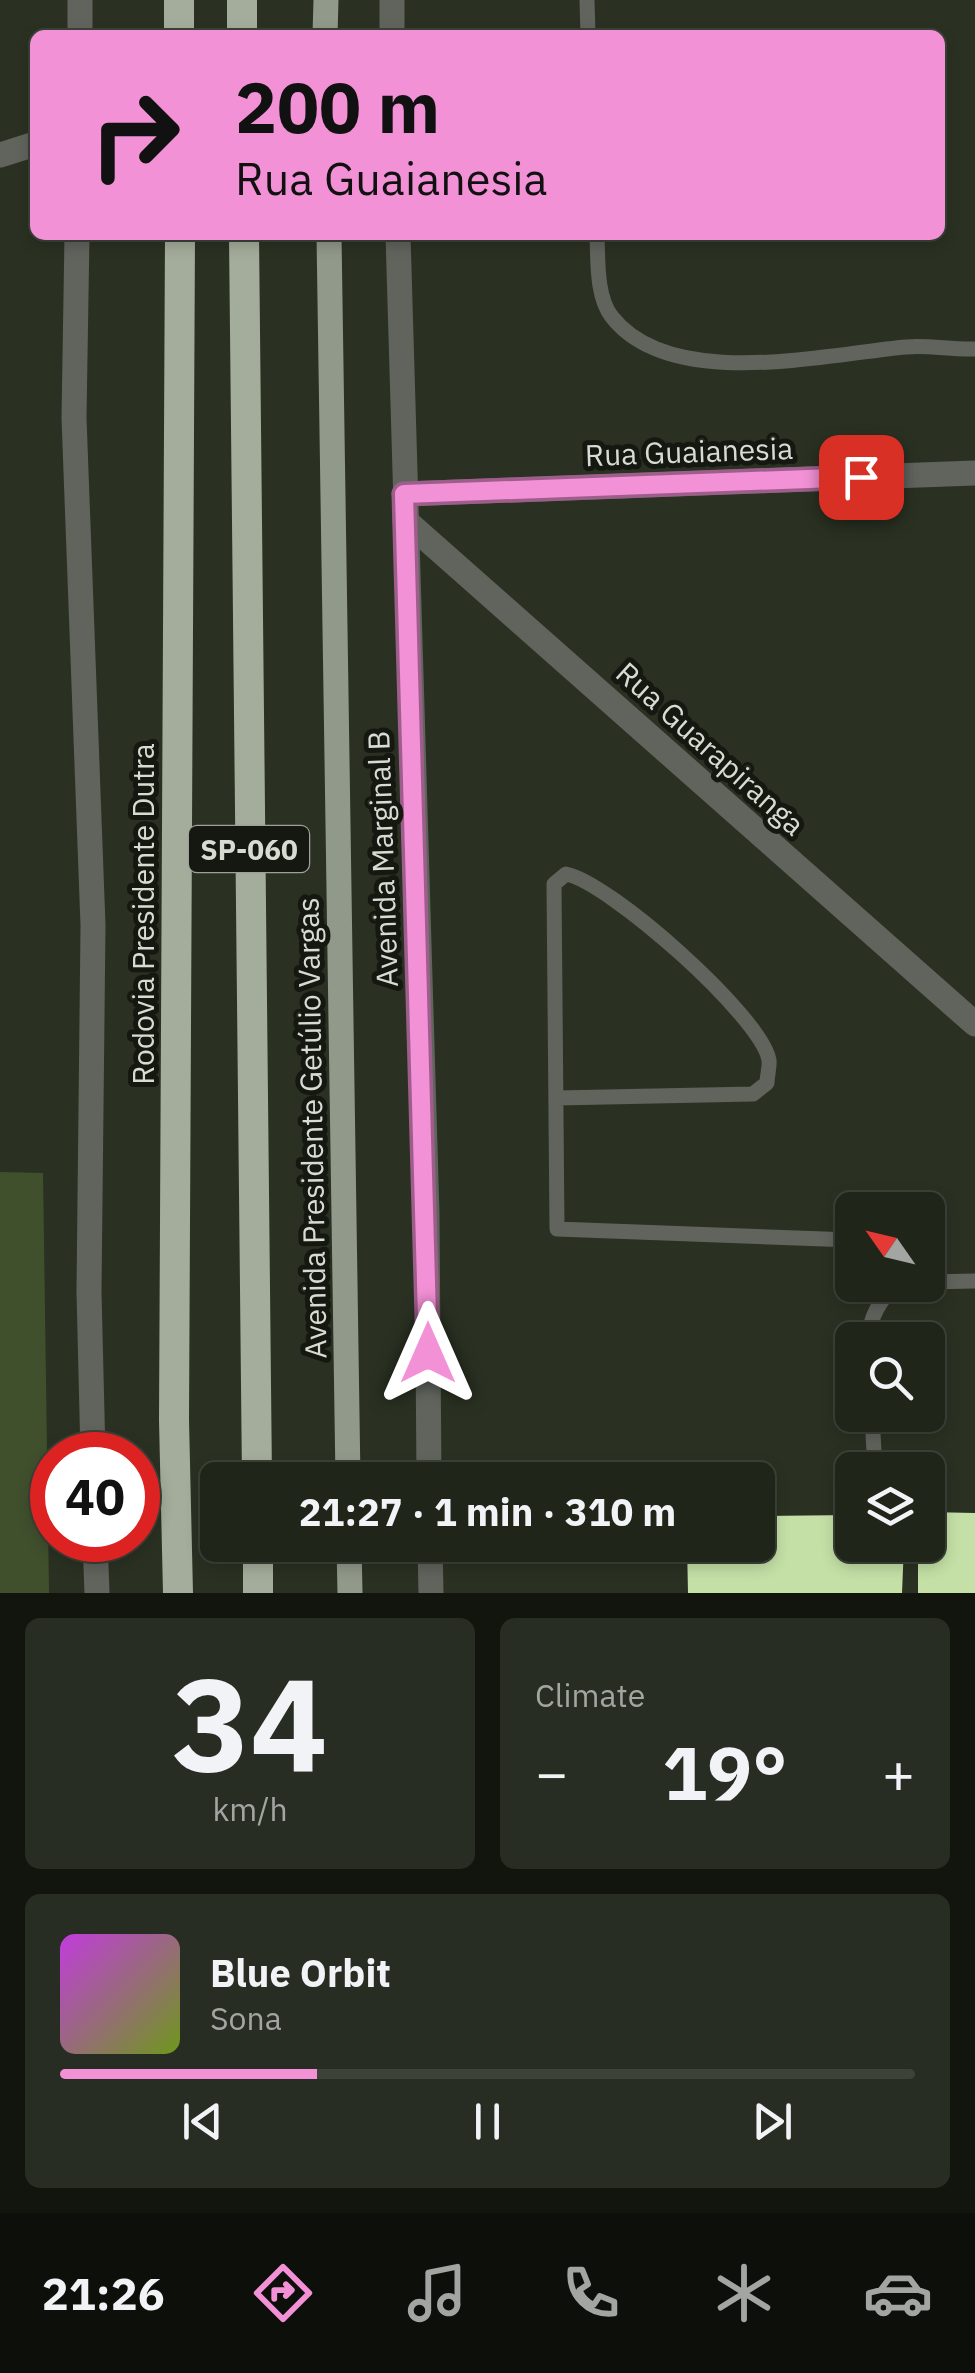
<!DOCTYPE html>
<html lang="en">
<head>
<meta charset="utf-8">
<style>
  body { margin:0; font-family:"IBM Plex Sans",sans-serif; background:#282d23; color:#f1f3f6; height:100vh; display:flex; flex-direction:column; font-size:38px; white-space:nowrap }
  * { box-sizing:border-box; margin:0 }
  p { font-size:32px; color:#a2a5a2 }
  .icon { flex:none; width:55px; height:55px; fill:none; stroke:currentColor; stroke-width:2; stroke-linecap:round; stroke-linejoin:round }
  .map { position:relative; height:1593px; overflow:hidden }
  .drawer { display:flex; flex-direction:column; gap:25px; padding:25px; background:#12140e; flex:1 }
  .drawer>* { flex:none }
  .banner { position:absolute; left:30px; top:30px; width:915px; height:210px; border-radius:15px; box-shadow:0 5px 15px #0003,0 0 0 2px #3d4239; background:#f391d6; color:#111; overflow:hidden }
  .needle { width:65px; rotate:304deg }
  .controls { position:absolute; left:835px; top:1192px; display:grid; gap:20px }
  .controls a { display:grid; place-items:center; width:110px; height:110px; border-radius:15px; background:#20251a; box-shadow:0 5px 15px #0003,0 0 0 2px #3d4239; font-size:50px }
  .speed { position:absolute; left:30px; top:1432px; display:flex; gap:20px; font-size:50px; font-weight:700; text-align:center }
  .speed>* { display:grid; place-content:center; width:130px; height:130px; border-radius:50%; background:#20251a; box-shadow:0 5px 15px #0003,0 0 0 2px #3d4239; line-height:1 }
  .speed .limit { border:15px solid #d22; background:#fff; color:#111 }
  .pin { position:absolute; display:grid; place-items:center; width:85px; height:85px; color:#fff; margin:-42px; border-radius:20px; box-shadow:0 5px 15px #0006 }
  .me { position:absolute; width:110px; margin:-55px; rotate:0deg; stroke-linejoin:round; filter:drop-shadow(0 0 8px #0008) }
  .turn { display:flex; align-items:center; gap:35px; height:210px; padding:0 40px; font-size:45px }
  .turn .icon { width:130px; height:130px; stroke-width:2.5 }
  .turn b { display:block; font-size:70px; line-height:85px }
  .big { font-size:75px; font-weight:700; line-height:1.1 }
  .drawer .tile { flex:1; display:flex; flex-direction:column; justify-content:center; gap:15px; min-width:0; padding:0 35px; border-radius:15px; background:#282d23 }
  .drawer .dial { align-items:center; gap:0 }
  .dial b { font-size:130px; line-height:1 }
  .song { display:flex; align-items:center; gap:30px }
  .cover { width:120px; height:120px; border-radius:15px; background:linear-gradient(135deg,hsl(290 70% 55%),hsl(80 70% 35%)) }
  .played { height:10px; border-radius:5px; background:linear-gradient(90deg,#f391d6 30%,#3d4239 30%) }
  .keys { display:flex; justify-content:space-around; direction:ltr }
  .heat { display:flex; justify-content:space-between; align-items:center; font-size:55px; direction:ltr }
  .drawer .tiles { flex:1; display:grid; gap:25px; grid-template-columns:1fr 1fr }
  .tile:last-child { grid-column:span 2 }
  .trip { position:absolute; left:200px; top:1462px; width:575px; height:100px; border-radius:15px; background:#20251a; box-shadow:0 5px 15px #0003,0 0 0 2px #3d4239; font-weight:700; line-height:100px; text-align:center }
  .tabs { display:flex; height:160px; justify-content:space-around; align-items:center; background:#0d0f0a; color:#a2a5a2 }
  .tabs .icon { width:70px; height:70px }
  .tabs .selected { color:#f391d6 }
  .tabs b { font-size:45px; color:#f1f3f6 }
  .map>svg:first-child { display:block }
  .green { fill:#40502d }
  .building { fill:#c4e0a6 }
  .lines { fill:none; stroke-linecap:round; stroke-linejoin:round }
  .service { stroke:#60645d; stroke-width:15 }
  .minor { stroke:#60645d; stroke-width:25 }
  .tertiary { stroke:#60645d; stroke-width:25 }
  .primary { stroke:#91998a; stroke-width:25 }
  .motorway { stroke:#a4ad9b; stroke-width:30 }
  .route-casing { stroke:#9e5e8b; stroke-width:25 }
  .route { stroke:#f391d6; stroke-width:18 }
  .labels { text-anchor:middle; dominant-baseline:central; stroke-width:10; stroke-linejoin:round; paint-order:stroke }
  .shield { fill:#151811; stroke:#9da199; stroke-width:2.5 }
  .shield-label { font-size:28px; font-weight:bold; fill:#d7dcd3 }
  .street-label { font-size:30px; fill:#d7dcd3; stroke:#151811 }
</style>
</head>
<body>
<div class="map">
<svg width="975" height="1593" viewBox="0 0 975 1593">
  <rect width="100%" height="100%" fill="#2a3122"/>
  <path class="green" d="M 0,1172 L 43,1173 L 49,1593 L 0,1593 Z"/>
  <path class="building" d="M 928,1512 L 975,1513 L 975,1593 L 918,1593 L 918,1545 L 928,1545 Z
    M 852,1515 L 852,1545 L 904,1545 L 902,1593 L 688,1593 L 687,1545 L 758,1545 L 758,1516 Z"/>
  <g class="lines">
    <path class="service" d="M 587,0 L 588,35
      M 597,235 C 598,259 596,297 612,317 C 671,392 826,354 906,347 C 929,345 952,350 975,349
      M 557,1098 L 753,1094 L 767,1083 C 767,1076 770,1066 769,1060 C 761,1016 609,882 566,874 L 554,884 L 557,1229 L 852,1240
      M 928,1282 L 975,1281
      M 869,1340 C 869,1318 880,1298 898,1285
      M 872,1415 L 875,1470"/>
    <path class="minor" d="M 80,0 L 80,35
      M 0,155 L 35,144
      M 77,235 L 74,418 L 93,925 L 89,1292 L 93,1455
      M 404,494 L 975,473
      M 405,520 L 975,1024
      M 95,1540 L 97,1593"/>
    <path class="tertiary" d="M 392,0 L 392,35
      M 398,235 L 427,1214 L 429,1480
      M 430,1545 L 431,1593"/>
    <path class="primary" d="M 325,35 L 326,0
      M 329,235 L 348,1480
      M 349,1545 L 350,1593"/>
    <path class="motorway" d="M 179,0 L 179,35
      M 242,0 L 242,35
      M 244,235 L 257,1480
      M 258,1545 L 258,1593
      M 178,1593 L 174,1420 L 180,235"/>
  </g>
  <g class="lines">
    <g class="route-casing">
      <path id="route" d="M 428,1353 L 404,494 L 861,477"/>
    </g>
    <use href="#route" class="route"/>
  </g>
  <g class="labels">
    <rect class="shield" x="189" y="826" width="120" height="46" rx="8"/>
    <g class="shield-label">
      <text x="249" y="849">SP-060</text>
    </g>
    <g class="street-label">
      <text transform="translate(689 451) rotate(-2)">Rua Guaianesia</text>
      <text transform="translate(711 748) rotate(42)">Rua Guarapiranga</text>
      <text transform="translate(382 859) rotate(-92)">Avenida Marginal B</text>
      <text transform="translate(142 914) rotate(-90)">Rodovia Presidente Dutra</text>
      <text transform="translate(311 1128) rotate(-91)">Avenida Presidente Getúlio Vargas</text>
    </g>
  </g>
</svg>
<div class="controls">
<a><svg class="needle" viewBox="-14 -14 28 28"><path d="M0-13l5 13h-10z" fill="#e53935"/><path d="M0 13l5-13h-10z" fill="#a2a5a2"/></svg></a>
<a><svg class="icon" aria-label="search" viewBox="0 0 24 24"><circle cx="10" cy="10" r="6"/><path d="M15 15l6 6"/></svg></a>
<a><svg class="icon" aria-label="layers" viewBox="0 0 24 24"><path d="M12 4l9 5-9 5-9-5zM3 14l9 5 9-5"/></svg></a>
</div>
<div class="speed"><div class="limit">40</div></div>
<div class="pin" style="left:861px;top:477px;background:#d93025"><svg class="icon" aria-label="arrive" viewBox="0 0 24 24"><path d="M6 21V4h12l-3 4 3 4H6"/></svg></div>
<svg class="me" style="left:428px;top:1353px" viewBox="-20 -20 40 40"><path d="M0-17L14 15 0 8-14 15z" fill="#f391d6" stroke="#fff" stroke-width="4"/></svg>
<div class="trip">21:27 · 1 min · 310 m</div>
<div class="banner">
<div class="turn"><svg class="icon" aria-label="right" viewBox="0 0 24 24"><path d="M7 20v-9h11M14 6l5 5-5 5"/></svg><div><b>200 m</b>Rua Guaianesia</div></div>
</div>
</div>
<section class="drawer">
<div class="tiles">
<div class="tile dial"><b>34</b><p>km/h</p></div>
<div class="tile"><p>Climate</p>
<div class="heat"><a>−</a><b class="big">19°</b><a>+</a></div>
</div>
<div class="tile">
<div class="song"><i class="cover"></i><div><b>Blue Orbit</b><p>Sona</p></div></div>
<div class="played"></div>
<div class="keys"><svg class="icon" aria-label="previous" viewBox="0 0 24 24"><path d="M18 5L8 12l10 7zM5 5v14"/></svg><svg class="icon" aria-label="pause" viewBox="0 0 24 24"><path d="M8 5v14M16 5v14"/></svg><svg class="icon" aria-label="next" viewBox="0 0 24 24"><path d="M6 5l10 7-10 7zM19 5v14"/></svg></div>
</div>
</div>
</section>
<nav class="tabs">
<b>21:26</b>
<svg class="icon selected" aria-label="directions" viewBox="0 0 24 24"><path d="M12 3l9 9-9 9-9-9zM9 14v-3h6M13 9l2 2-2 2"/></svg>
<svg class="icon" aria-label="music" viewBox="0 0 24 24"><path d="M9 18V5l10-2v13"/><circle cx="6" cy="18" r="3"/><circle cx="16" cy="16" r="3"/></svg>
<svg class="icon" aria-label="phone" viewBox="0 0 24 24"><path d="M5 4h4l2 5-3 2q2 4 5 5l2-3 5 2v4C11 20 4 13 5 4z"/></svg>
<svg class="icon" aria-label="climate" viewBox="0 0 24 24"><path d="M12 3v18M4 7l16 10M4 17L20 7"/></svg>
<svg class="icon" aria-label="car" viewBox="0 0 24 24"><path d="M5 17H2v-5l4-1 3-4h7l3 4 3 1v5h-3M9 17h6M6 11h13"/><circle cx="7" cy="17" r="2"/><circle cx="17" cy="17" r="2"/></svg>
</nav>
</body>
</html>
